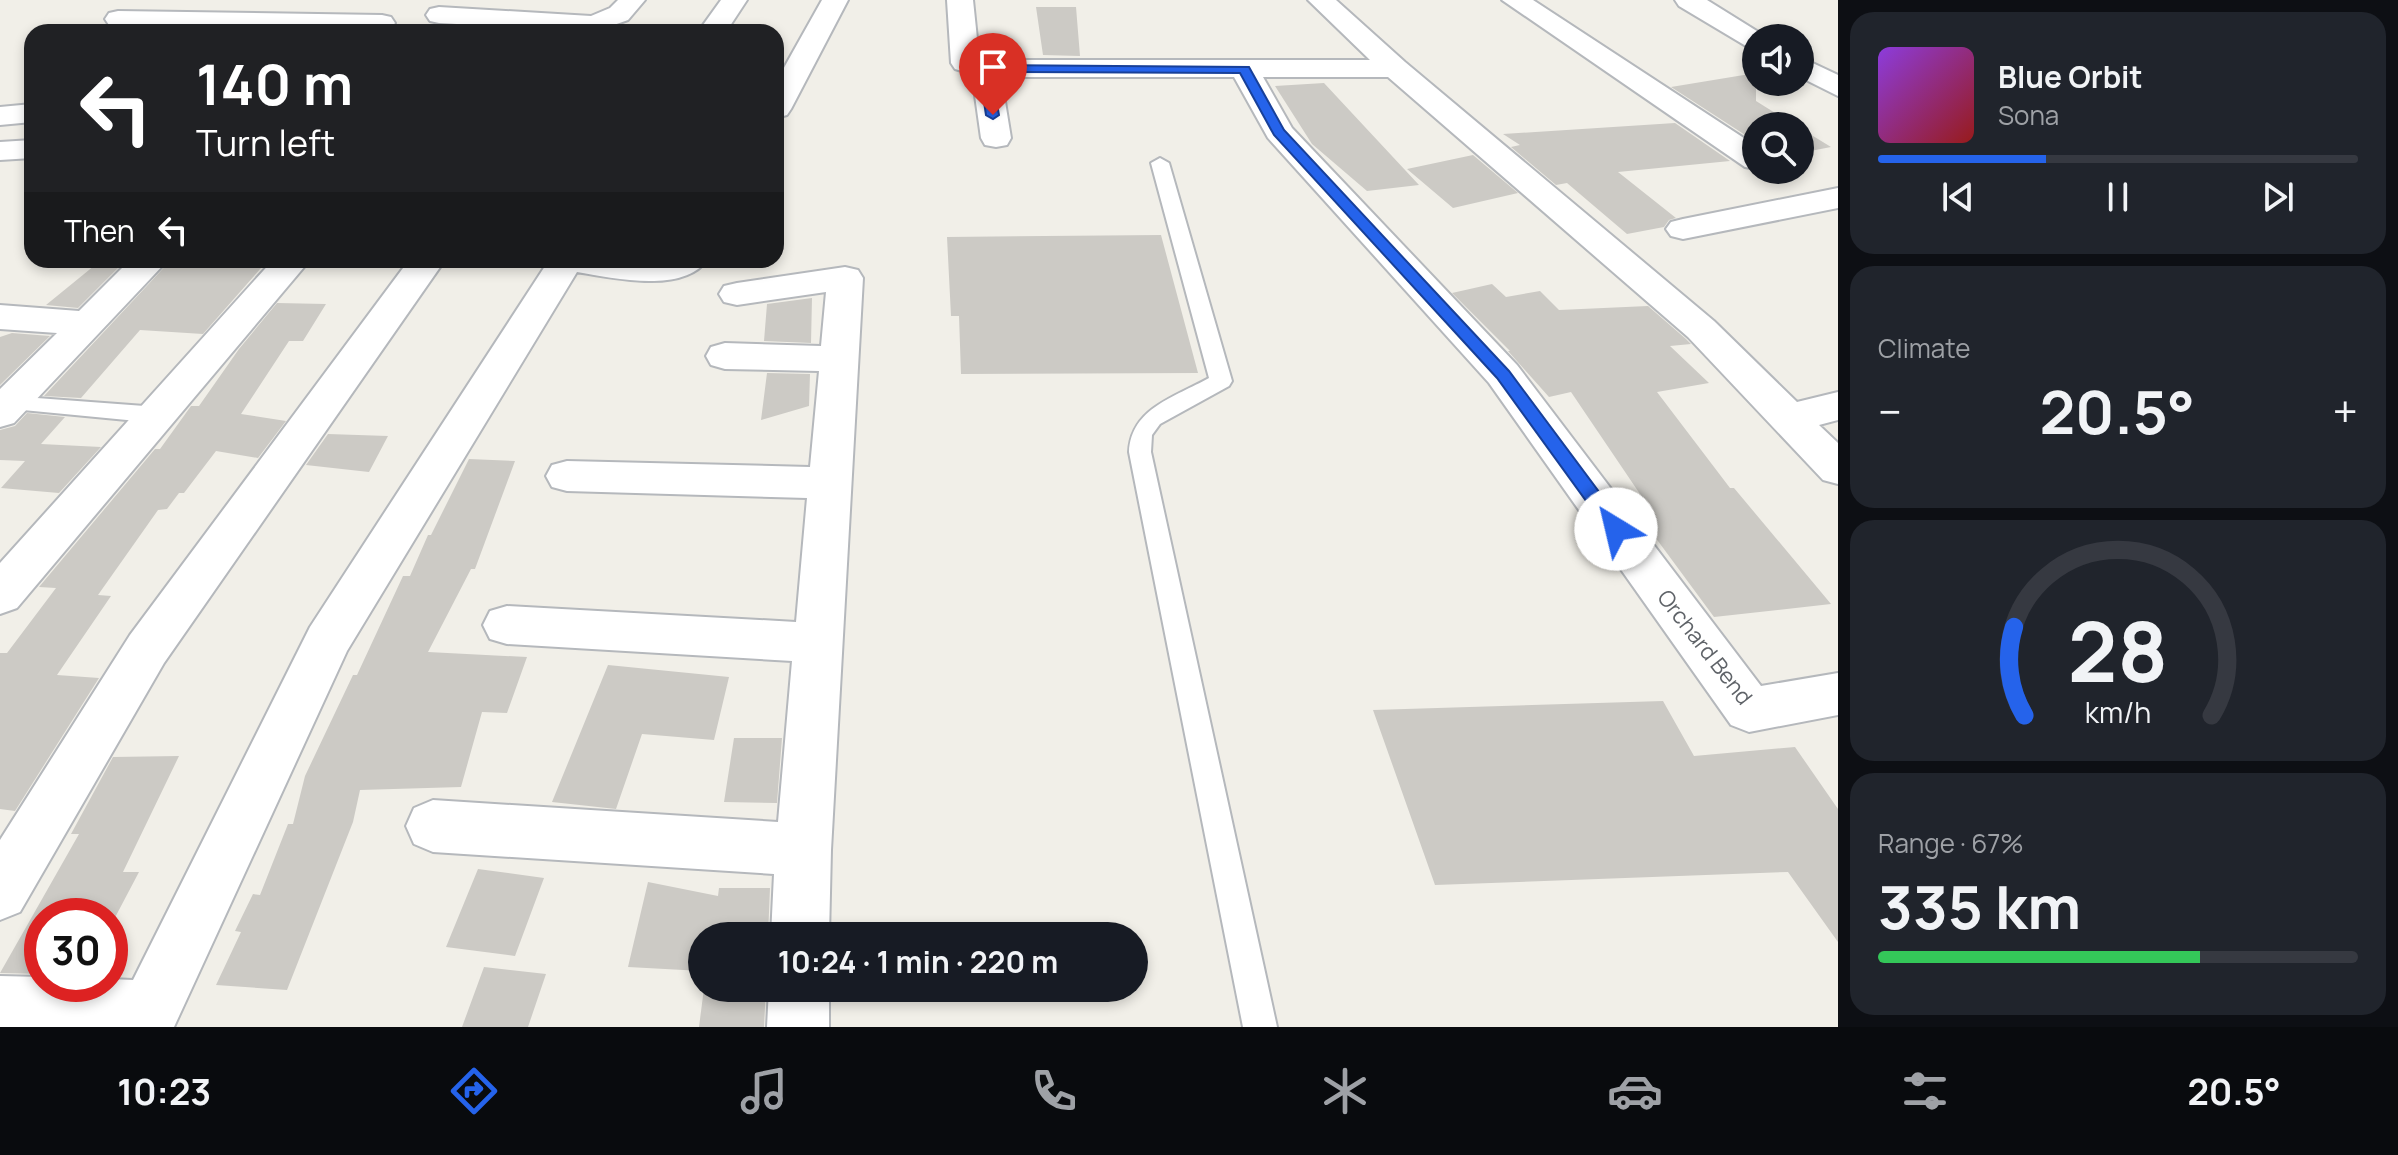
<!DOCTYPE html>
<html lang="en">
<head>
<meta charset="utf-8">
<style>
  body { margin:0; font-family:Manrope,sans-serif; background:#20242c; color:#f1f3f6; height:100vh; display:flex; flex-direction:column; font-size:30px; white-space:nowrap }
  * { box-sizing:border-box; margin:0 }
  p { font-size:26px; color:#9ea1a6 }
  .icon { flex:none; width:44px; height:44px; fill:none; stroke:currentColor; stroke-width:2; stroke-linecap:round; stroke-linejoin:round }
  .map { position:relative; flex:1; overflow:hidden }
  .drawer { display:flex; flex-direction:column; gap:12px; padding:12px; background:#0d0f14; width:560px }
  .drawer>* { flex:none }
  .top-card { position:absolute; left:24px; top:24px; width:760px; height:244px; border-radius:24px; box-shadow:0 4px 12px #0003; background:#202124; color:#fff; overflow:hidden }
  .tools { position:absolute; left:1742px; top:24px; display:grid; gap:16px }
  .tools a { display:grid; place-items:center; width:72px; height:72px; border-radius:50%; background:#171b24; box-shadow:0 4px 12px #0003; font-size:40px }
  .speed { position:absolute; left:24px; top:898px; display:flex; gap:16px; font-size:40px; font-weight:700; text-align:center }
  .speed>* { display:grid; place-content:center; width:104px; height:104px; border-radius:50%; background:#171b24; box-shadow:0 4px 12px #0003; line-height:1 }
  .speed .limit { border:12px solid #d22; background:#fff; color:#111 }
  .pin { position:absolute; display:grid; place-items:center; width:68px; height:68px; color:#fff; margin:-82px -34px; border-radius:50% 50% 50% 0; rotate:-45deg; box-shadow:0 0 8px #0007 }
  .pin .icon { rotate:45deg }
  .me { position:absolute; width:88px; margin:-44px; rotate:324deg; stroke-linejoin:round; filter:drop-shadow(0 0 6px #0008) }
  .turn { display:flex; align-items:center; gap:28px; height:168px; padding:0 40px; font-size:36px }
  .turn .icon { width:104px; height:104px; stroke-width:2.5 }
  .turn b { display:block; font-size:56px; line-height:68px }
  .then { display:flex; align-items:center; height:76px; padding:0 40px; background:#0003; gap:16px; font-size:30px }
  .big { font-size:60px; font-weight:700; line-height:1.1 }
  .drawer .widget { flex:1; display:flex; flex-direction:column; justify-content:center; gap:12px; min-width:0; padding:0 28px; border-radius:24px; background:#20242c }
  .drawer .dial { align-items:center; gap:0 }
  .dial svg { height:208px; overflow:visible; fill:none; stroke:#363941; stroke-width:7; stroke-linecap:round; text-anchor:middle }
  .dial text { fill:#f1f3f6; stroke:none }
  .song { display:flex; align-items:center; gap:24px }
  .cover { width:96px; height:96px; border-radius:12px; background:linear-gradient(135deg,hsl(270 70% 55%),hsl(0 70% 35%)) }
  .played { height:8px; border-radius:4px; background:linear-gradient(90deg,#2563eb 35%,#363941 35%) }
  .keys { display:flex; justify-content:space-around; direction:ltr }
  .heat { display:flex; justify-content:space-between; align-items:center; font-size:44px; direction:ltr }
  .charge { height:12px; border-radius:6px; background:linear-gradient(90deg,#34c759 67%,#363941 0) }
  .trip { position:absolute; left:688px; top:922px; width:460px; height:80px; border-radius:40px; background:#171b24; box-shadow:0 4px 12px #0003; font-weight:700; line-height:80px; text-align:center }
  .menu { display:flex; height:128px; justify-content:space-around; align-items:center; background:#090b0e; color:#9ea1a6 }
  .menu .icon { width:56px; height:56px }
  .menu .selected { color:#2563eb }
  .menu b { font-size:36px; color:#f1f3f6 }
  main { display:flex; flex:1; min-height:0 }
  .map>svg:first-child { display:block }
  .building { fill:#cccac5 }
  .lines { fill:none; stroke-linecap:round; stroke-linejoin:round }
  .service-casing { stroke:#b5b8bc; stroke-width:4 }
  .minor-casing { stroke:#b5b8bc; stroke-width:4 }
  .tertiary-casing { stroke:#b5b8bc; stroke-width:4 }
  .service { fill:#fff; fill-rule:evenodd }
  .minor { fill:#fff; fill-rule:evenodd }
  .tertiary { fill:#fff; fill-rule:evenodd }
  .route { fill:#2563eb; stroke:#184099; stroke-width:2 }
  .labels { text-anchor:middle; dominant-baseline:central; stroke-width:8; stroke-linejoin:round; paint-order:stroke }
  .street-label { font-size:22px; fill:#5f6368; stroke:#fff }
</style>
</head>
<body>
<main>
<div class="map">
<svg width="1838" height="1027" viewBox="0 0 1838 1027">
  <rect width="100%" height="100%" fill="#f1efe8"/>
  <path class="building" d="M 1036,7 L 1076,7 L 1080,56 L 1043,55 Z
    M 1756,73 L 1756,101 L 1796,126 L 1756,126 L 1756,142 L 1671,87 Z
    M 1324,83 L 1419,185 L 1367,191 L 1312,144 L 1275,86 Z
    M 1675,123 L 1730,161 L 1618,172 L 1676,218 L 1669,220 L 1664,227 L 1627,234 L 1567,183 L 1556,185 L 1511,147 L 1520,145 L 1503,134 Z
    M 1800,128 L 1831,147 L 1800,153 Z
    M 1473,155 L 1518,193 L 1453,208 L 1407,169 Z
    M 1161,235 L 1198,373 L 961,374 L 959,316 L 951,316 L 947,237 Z
    M 120,260 L 126,260 L 78,308 L 46,305 L 100,261 Z
    M 171,260 L 268,260 L 203,334 L 140,330 L 81,398 L 44,396 Z
    M 1492,284 L 1506,297 L 1540,291 L 1559,310 L 1648,306 L 1686,339 L 1691,344 L 1670,346 L 1709,383 L 1657,392 L 1730,488 L 1734,488 L 1831,604 L 1714,617 L 1627,499 L 1642,497 L 1571,392 L 1549,397 L 1508,351 L 1510,351 L 1452,293 Z
    M 812,298 L 811,343 L 764,341 L 767,304 Z
    M 277,303 L 326,304 L 303,341 L 289,341 L 241,414 L 286,421 L 258,458 L 216,451 L 184,493 L 179,493 L 167,509 L 158,510 L 98,595 L 111,596 L 57,675 L 99,678 L 15,811 L 0,809 L 0,653 L 7,653 L 56,588 L 39,587 L 155,449 L 160,449 L 191,406 L 199,406 L 239,349 Z
    M 12,333 L 50,336 L 0,385 L 0,337 Z
    M 767,373 L 810,374 L 809,406 L 761,420 Z
    M 27,413 L 65,417 L 41,444 L 101,447 L 59,493 L 1,488 L 25,461 L 0,460 L 0,430 L 15,426 Z
    M 328,434 L 388,436 L 369,472 L 306,465 Z
    M 469,459 L 515,461 L 475,569 L 471,569 L 428,652 L 527,657 L 507,713 L 482,712 L 461,787 L 360,790 L 353,822 L 287,990 L 216,985 L 241,932 L 235,931 L 253,894 L 260,895 L 288,824 L 293,824 L 305,776 L 353,675 L 357,675 L 403,576 L 410,576 L 428,535 L 431,535 Z
    M 608,665 L 729,677 L 714,740 L 642,734 L 616,809 L 552,802 Z
    M 1663,701 L 1694,756 L 1795,747 L 1838,809 L 1838,942 L 1788,872 L 1435,885 L 1373,710 Z
    M 734,738 L 782,738 L 777,803 L 724,802 Z
    M 179,756 L 123,872 L 139,872 L 110,927 L 110,916 L 42,916 L 42,974 L 0,973 L 79,834 L 71,834 L 113,757 Z
    M 478,869 L 544,878 L 515,956 L 446,947 Z
    M 648,882 L 718,896 L 719,888 L 770,888 L 768,936 L 702,936 L 702,971 L 628,967 Z
    M 484,967 L 546,974 L 528,1027 L 462,1027 Z
    M 704,988 L 766,988 L 764,1027 L 699,1027 Z"/>
  <g class="lines">
    <g class="service-casing">
      <path id="service" d="M 1160,158 L 1169,163 L 1232,381 L 1229,386 L 1160,424 L 1152,435 L 1151,452 L 1277,1027 L 1243,1027 L 1129,452 C 1131,408 1175,397 1209,378 L 1151,163 Z
        M 10,396 L 158,407 L 166,410 L 169,415 L 166,420 L 158,423 L 2,408 L 2,398 Z"/>
    </g>
    <g class="minor-casing">
      <path id="minor" d="M 618,0 L 645,0 L 628,20 L 594,32 L 439,23 L 430,21 L 426,15 L 430,9 L 439,7 L 591,16 L 610,8 Z
        M 721,0 L 747,0 L 726,32 L 698,32 Z
        M 822,0 L 848,0 L 791,109 L 787,115 L 776,118 L 776,82 Z
        M 947,0 L 973,0 L 979,58 L 987,60 L 1370,60 L 1308,0 L 1336,0 L 1405,62 L 1714,321 L 1797,402 L 1838,392 L 1838,420 L 1819,425 L 1838,443 L 1838,484 L 1823,480 L 1688,337 L 1388,77 L 1263,77 L 1292,128 L 1517,365 L 1761,686 L 1838,673 L 1838,715 L 1749,732 L 1731,725 L 1489,383 L 1268,138 L 1234,77 L 1001,77 L 1011,138 L 1007,145 L 996,147 L 985,145 L 981,138 L 972,74 L 955,69 L 951,63 Z
        M 1502,0 L 1533,0 L 1756,146 L 1756,169 L 1745,167 Z
        M 118,11 L 382,15 L 391,17 L 395,23 L 391,29 L 382,31 L 109,25 L 105,19 L 109,13 Z
        M 32,104 L 32,122 L 0,125 L 0,107 Z
        M 32,140 L 32,158 L 0,160 L 0,142 Z
        M 1838,188 L 1838,208 L 1683,239 L 1671,236 L 1666,229 L 1671,222 L 1683,219 Z
        M 130,260 L 168,260 L 14,423 L 0,427 L 0,389 L 57,333 L 0,329 L 0,305 L 79,311 Z
        M 273,260 L 310,260 L 17,608 L 0,614 L 0,563 Z
        M 409,260 L 445,260 L 164,663 L 20,912 L 0,920 L 0,840 L 130,635 Z
        M 549,260 L 707,260 C 683,294 612,278 577,272 L 347,651 L 174,1027 L 0,1027 L 0,976 L 42,977 L 42,984 L 110,984 L 110,979 L 133,980 L 310,627 Z
        M 845,267 L 858,270 L 863,278 L 831,850 L 829,936 L 771,936 L 774,874 L 433,852 L 414,844 L 406,826 L 414,808 L 433,800 L 778,822 L 792,661 L 507,644 L 490,639 L 483,625 L 490,611 L 507,606 L 796,622 L 807,498 L 567,491 L 552,487 L 546,476 L 552,465 L 567,461 L 810,467 L 819,371 L 725,369 L 711,365 L 706,356 L 711,347 L 725,343 L 821,346 L 826,292 L 737,305 L 724,302 L 719,294 L 724,286 L 737,283 Z
        M 769,988 L 829,988 L 829,1027 L 767,1027 Z"/>
    </g>
    <g class="tertiary-casing">
      <path id="tertiary" d="M 1675,0 L 1707,0 L 1768,38 L 1756,38 L 1756,48 L 1746,46 L 1679,6 Z
        M 1800,57 L 1838,75 L 1838,96 L 1800,77 Z"/>
    </g>
    <use href="#service" class="service"/>
    <use href="#minor" class="minor"/>
    <use href="#tertiary" class="tertiary"/>
  </g>
  <path class="route" d="M 985,65 L 1249,67 L 1284,130 L 1509,371 L 1623,524 L 1626,529 L 1623,534 L 1610,534 L 1497,378 L 1274,135 L 1240,73 L 991,72 L 999,115 L 993,119 L 986,115 L 979,69 Z"/>
  <g class="labels">
    <g class="street-label">
      <text transform="translate(1705 647) rotate(52)">Orchard Bend</text>
    </g>
  </g>
</svg>
<div class="tools">
<a><svg class="icon" aria-label="sound" viewBox="0 0 24 24"><path d="M4 9h4l5-4v14l-5-4H4zM17 9q2 3 0 6"/></svg></a>
<a><svg class="icon" aria-label="search" viewBox="0 0 24 24"><circle cx="10" cy="10" r="6"/><path d="M15 15l6 6"/></svg></a>
</div>
<div class="speed"><div class="limit">30</div></div>
<div class="pin" style="left:993px;top:115px;background:#d93025"><svg class="icon" aria-label="arrive" viewBox="0 0 24 24"><path d="M6 21V4h12l-3 4 3 4H6"/></svg></div>
<svg class="me" style="left:1616px;top:529px" viewBox="-20 -20 40 40"><circle r="19" fill="#fff"/><path d="M0-13L10 11 0 6-10 11z" fill="#2563eb"/></svg>
<div class="trip">10:24 · 1 min · 220 m</div>
<div class="top-card">
<div class="turn"><svg class="icon" aria-label="left" viewBox="0 0 24 24"><path d="M17 20v-9H6M10 6l-5 5 5 5"/></svg><div><b>140 m</b>Turn left</div></div>
<div class="then">Then<svg class="icon" aria-label="left" viewBox="0 0 24 24"><path d="M17 20v-9H6M10 6l-5 5 5 5"/></svg></div>
</div>
</div>
<section class="drawer">
<div class="widget">
<div class="song"><i class="cover"></i><div><b>Blue Orbit</b><p>Sona</p></div></div>
<div class="played"></div>
<div class="keys"><svg class="icon" aria-label="previous" viewBox="0 0 24 24"><path d="M18 5L8 12l10 7zM5 5v14"/></svg><svg class="icon" aria-label="pause" viewBox="0 0 24 24"><path d="M8 5v14M16 5v14"/></svg><svg class="icon" aria-label="next" viewBox="0 0 24 24"><path d="M6 5l10 7-10 7zM19 5v14"/></svg></div>
</div>
<div class="widget"><p>Climate</p>
<div class="heat"><a>−</a><b class="big">20.5°</b><a>+</a></div>
</div>
<div class="widget dial"><svg viewBox="0 0 100 80">
<path d="M14 69A42 42 0 1 1 86 69"/>
<path d="M14 69A42 42 0 0 1 10 35" stroke="#2563eb"/>
<text x="50" y="56" font-size="32" font-weight="700">28</text>
<text x="50" y="72" font-size="11">km/h</text>
</svg></div>
<div class="widget"><p>Range · 67%</p><b class="big">335 km</b><div class="charge"></div></div>
</section>
</main>
<nav class="menu">
<b>10:23</b>
<svg class="icon selected" aria-label="directions" viewBox="0 0 24 24"><path d="M12 3l9 9-9 9-9-9zM9 14v-3h6M13 9l2 2-2 2"/></svg>
<svg class="icon" aria-label="music" viewBox="0 0 24 24"><path d="M9 18V5l10-2v13"/><circle cx="6" cy="18" r="3"/><circle cx="16" cy="16" r="3"/></svg>
<svg class="icon" aria-label="phone" viewBox="0 0 24 24"><path d="M5 4h4l2 5-3 2q2 4 5 5l2-3 5 2v4C11 20 4 13 5 4z"/></svg>
<svg class="icon" aria-label="climate" viewBox="0 0 24 24"><path d="M12 3v18M4 7l16 10M4 17L20 7"/></svg>
<svg class="icon" aria-label="car" viewBox="0 0 24 24"><path d="M5 17H2v-5l4-1 3-4h7l3 4 3 1v5h-3M9 17h6M6 11h13"/><circle cx="7" cy="17" r="2"/><circle cx="17" cy="17" r="2"/></svg>
<svg class="icon" aria-label="filters" viewBox="0 0 24 24"><path d="M4 7h16M4 17h16"/><circle cx="9" cy="7" r="2"/><circle cx="15" cy="17" r="2"/></svg>
<b>20.5°</b>
</nav>
</body>
</html>
